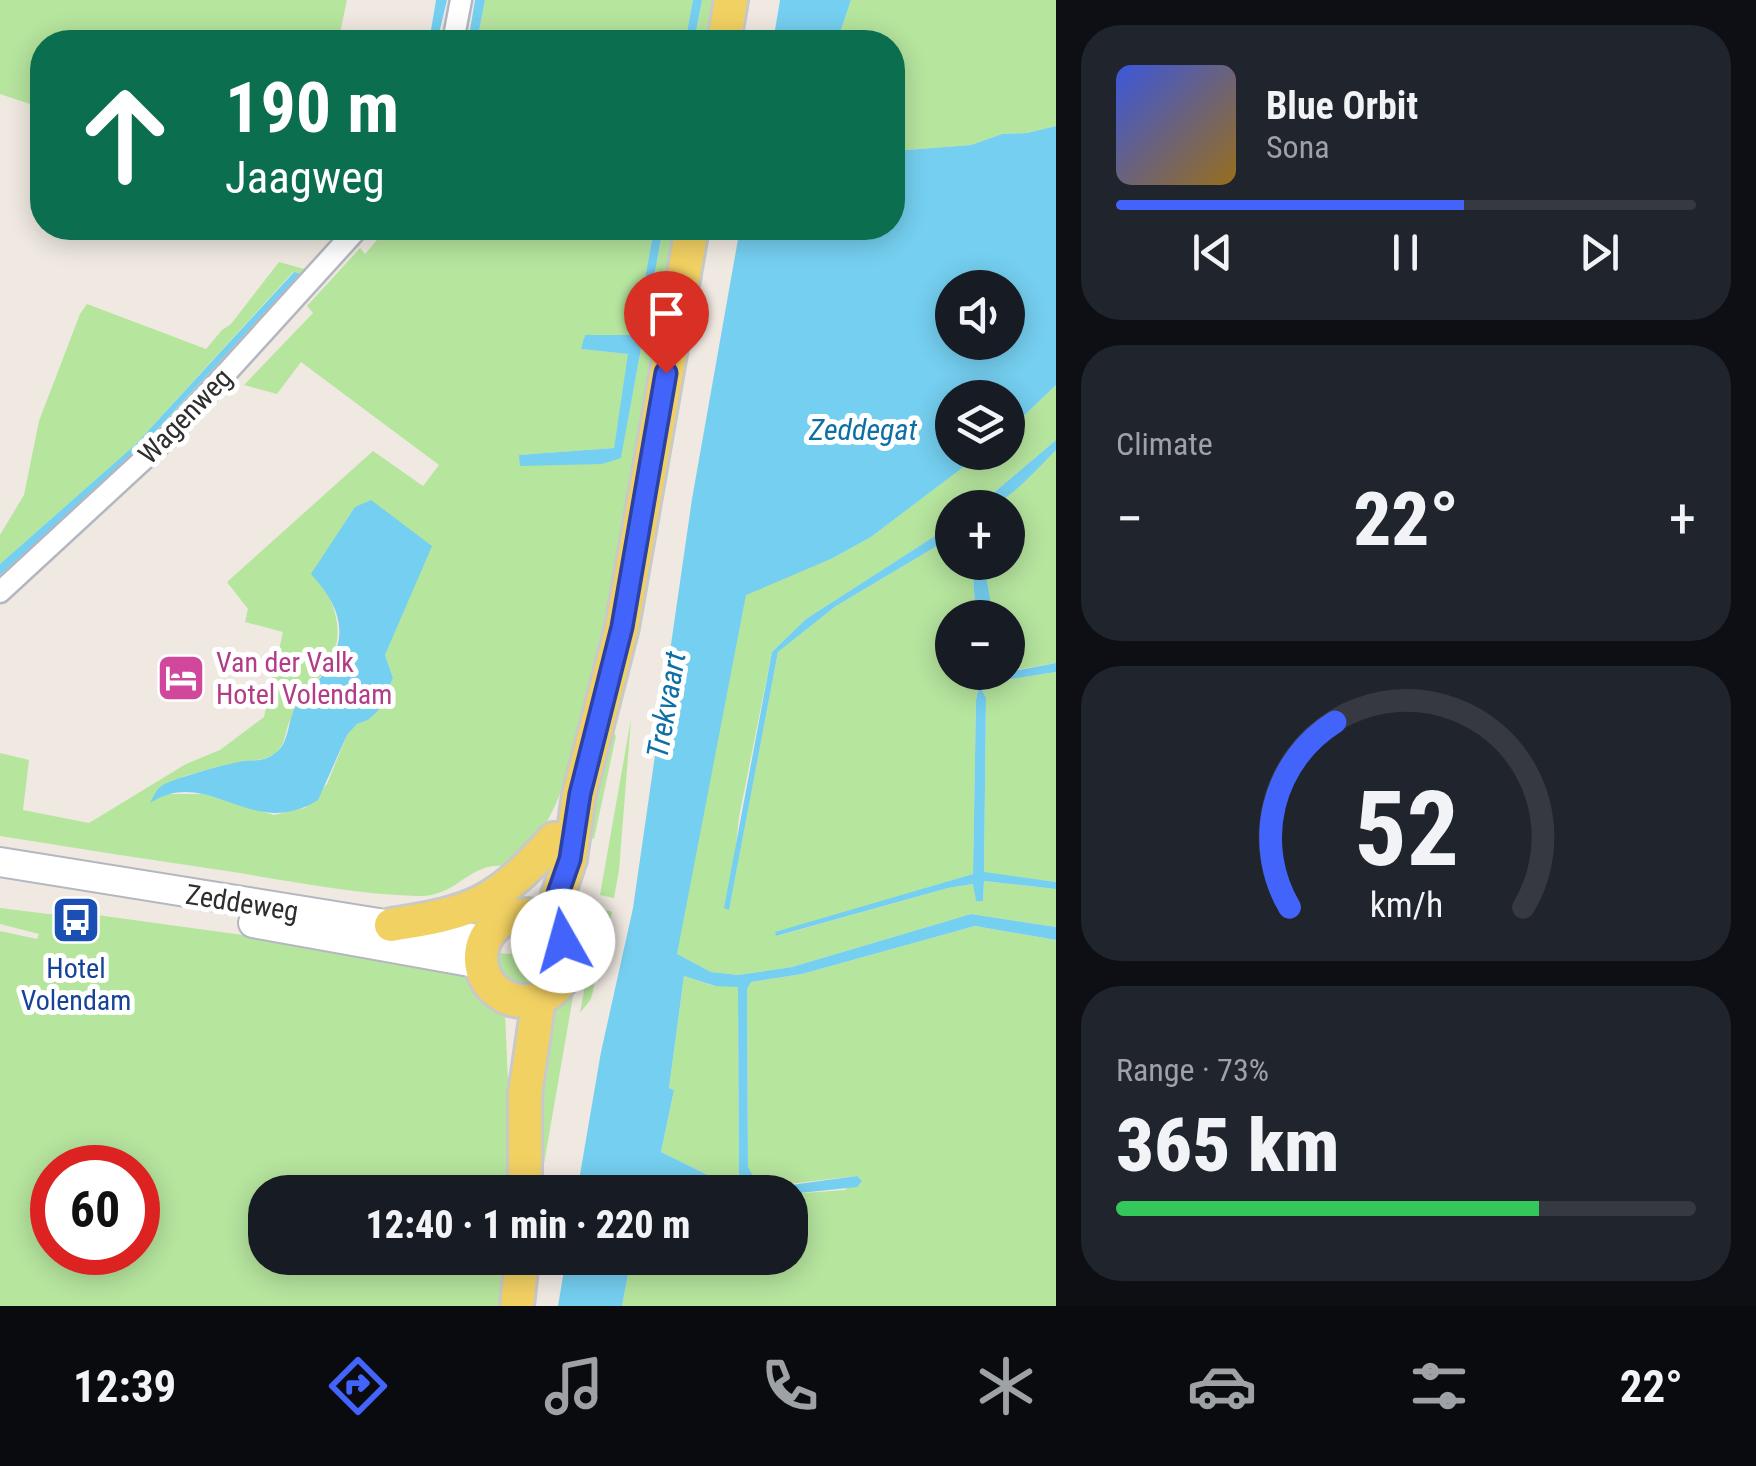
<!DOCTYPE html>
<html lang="en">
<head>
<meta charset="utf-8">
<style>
  body { margin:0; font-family:"Roboto Condensed",sans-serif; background:#20242c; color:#f1f3f6; height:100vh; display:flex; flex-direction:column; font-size:38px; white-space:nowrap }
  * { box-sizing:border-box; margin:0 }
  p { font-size:32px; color:#9ea1a6 }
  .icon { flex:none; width:55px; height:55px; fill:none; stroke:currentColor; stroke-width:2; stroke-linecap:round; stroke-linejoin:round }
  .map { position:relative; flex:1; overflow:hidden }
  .details { display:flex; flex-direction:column; gap:25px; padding:25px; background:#0d0f14; width:700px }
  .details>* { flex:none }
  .top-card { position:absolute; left:30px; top:30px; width:875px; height:210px; border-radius:40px; box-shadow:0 5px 25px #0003; background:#0b6e4f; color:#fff; overflow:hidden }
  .buttons { position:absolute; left:935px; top:270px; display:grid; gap:20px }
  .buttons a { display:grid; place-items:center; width:90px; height:90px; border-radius:50%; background:#171b24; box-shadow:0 5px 25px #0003; font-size:50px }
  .speed { position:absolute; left:30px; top:1145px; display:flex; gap:20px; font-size:50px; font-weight:700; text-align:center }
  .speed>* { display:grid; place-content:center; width:130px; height:130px; border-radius:50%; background:#171b24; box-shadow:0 5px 25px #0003; line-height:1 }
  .speed .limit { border:15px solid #d22; background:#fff; color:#111 }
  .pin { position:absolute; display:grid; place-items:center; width:85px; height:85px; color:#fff; margin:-102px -42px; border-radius:50% 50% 50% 0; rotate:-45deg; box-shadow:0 0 10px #0007 }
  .pin .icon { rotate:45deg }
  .me { position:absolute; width:110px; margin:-55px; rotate:353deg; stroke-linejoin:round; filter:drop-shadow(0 0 8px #0008) }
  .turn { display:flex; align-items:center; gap:35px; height:210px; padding:0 30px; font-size:45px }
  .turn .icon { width:130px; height:130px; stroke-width:2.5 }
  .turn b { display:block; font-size:70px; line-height:85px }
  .big { font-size:75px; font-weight:800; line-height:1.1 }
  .details .card { flex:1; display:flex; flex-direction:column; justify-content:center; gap:15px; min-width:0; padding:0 35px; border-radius:40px; background:#20242c }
  .details .dial { align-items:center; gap:0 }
  .dial svg { height:260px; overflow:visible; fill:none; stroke:#363941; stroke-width:7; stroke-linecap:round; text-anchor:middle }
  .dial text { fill:#f1f3f6; stroke:none }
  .song { display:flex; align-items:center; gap:30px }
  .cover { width:120px; height:120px; border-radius:15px; background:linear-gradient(135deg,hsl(230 70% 55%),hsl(40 70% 35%)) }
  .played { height:10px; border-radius:5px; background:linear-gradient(90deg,#4264fb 60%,#363941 60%) }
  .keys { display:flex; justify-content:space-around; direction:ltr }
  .heat { display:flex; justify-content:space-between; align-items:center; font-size:55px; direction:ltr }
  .charge { height:15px; border-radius:8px; background:linear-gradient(90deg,#34c759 73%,#363941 0) }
  .trip { position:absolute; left:248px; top:1175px; width:560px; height:100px; border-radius:40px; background:#171b24; box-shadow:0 5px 25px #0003; font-weight:800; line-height:100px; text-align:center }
  .tab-bar { display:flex; height:160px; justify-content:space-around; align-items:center; background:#090b0e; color:#9ea1a6 }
  .tab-bar .icon { width:70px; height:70px }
  .tab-bar .active { color:#4264fb }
  .tab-bar b { font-size:45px; color:#f1f3f6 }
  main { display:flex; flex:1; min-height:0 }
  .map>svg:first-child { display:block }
  .green { fill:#b6e59e; fill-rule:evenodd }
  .water { fill:#75cff0; fill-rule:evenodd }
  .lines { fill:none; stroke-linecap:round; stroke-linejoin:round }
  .minor-casing { stroke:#b4b7c1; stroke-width:25 }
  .secondary-casing { stroke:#b4b7c1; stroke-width:32 }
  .primary-casing { stroke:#c9c9c9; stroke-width:38 }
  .minor { stroke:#fff; stroke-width:20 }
  .secondary { stroke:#fff; stroke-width:28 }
  .primary { stroke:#f2d163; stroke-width:32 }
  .route-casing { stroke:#2b41a3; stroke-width:25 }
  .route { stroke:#4264fb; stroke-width:18 }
  .labels { text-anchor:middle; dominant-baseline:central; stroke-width:10; stroke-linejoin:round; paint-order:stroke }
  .street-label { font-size:28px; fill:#2e2e2e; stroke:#fff }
  .hotel-label { font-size:28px; fill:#b23c85; stroke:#fff; text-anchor:start }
  .transit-label { font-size:28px; fill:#164399; stroke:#fff }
  .water-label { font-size:30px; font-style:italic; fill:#0d6fa3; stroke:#fff }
</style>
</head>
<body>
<main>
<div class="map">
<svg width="1056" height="1306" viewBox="0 0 1056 1306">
  <rect width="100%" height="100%" fill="#efe9e1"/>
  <path class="green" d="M 0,0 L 347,0 L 338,42 L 42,42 L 42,108 L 0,94 Z
    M 485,0 L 693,0 L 685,42 L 477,42 Z
    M 702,0 L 719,0 L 712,42 L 694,42 Z
    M 851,0 L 1056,0 L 1056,126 L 1027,133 L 1002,134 L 971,145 L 893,151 L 892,42 L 837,42 Z
    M 387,228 L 654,228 L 636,329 L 630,335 L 585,335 L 582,349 L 629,354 L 614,448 L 520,455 L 621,457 L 663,228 L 679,228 L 617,570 L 561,792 C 549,821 535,844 515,868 C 469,856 461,898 417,896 C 354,894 290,881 227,871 C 151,860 76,848 0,836 L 0,753 L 29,760 L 23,810 L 89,823 L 186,764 L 220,750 L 264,717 L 283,632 L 245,622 L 248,609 L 227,582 L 373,451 L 423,486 L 439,465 L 301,362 L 277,394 L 244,385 L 313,313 L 307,306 L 360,248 L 365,254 ZM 327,592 L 406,605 L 385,655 L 393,678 L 378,711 L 368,720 L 357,724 L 347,735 L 327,784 L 305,808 L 274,815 L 203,794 L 163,794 C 168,790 174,781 180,778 C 185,775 232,763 240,762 C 251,760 261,761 271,756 C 288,747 283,731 292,717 C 322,669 355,651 327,592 Z
    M 279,262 L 308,270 L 209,386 L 0,586 L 0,575 L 130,459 L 300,275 L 293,272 L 136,444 L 0,564 L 0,535 L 24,495 L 39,421 L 80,314 L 87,304 L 206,349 L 222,330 L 231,324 Z
    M 1056,385 L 1056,440 L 977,507 L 952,508 L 952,525 L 806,619 L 772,652 L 739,817 L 729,909 L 778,652 L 836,606 L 952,537 L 952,562 L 972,563 L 976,617 L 952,618 L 952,672 L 974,673 L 979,685 L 976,700 L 973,874 L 775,933 L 777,936 L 948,888 L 974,884 L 976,901 L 983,901 L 984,881 L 1056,889 L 1056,927 L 971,914 L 792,967 L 738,975 L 711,972 L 676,954 L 746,594 L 831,559 L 871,537 L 982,453 L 1008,452 L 1008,431 Z
    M 1056,450 L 1056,663 L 1008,671 L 1008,618 L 989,617 L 990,598 L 984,563 L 1008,562 L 1008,508 L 989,507 Z
    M 1056,672 L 1056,882 L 984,873 L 986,698 L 982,690 L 992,682 Z
    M 631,719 L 619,870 L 614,898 L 600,895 Z
    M 614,733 L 616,736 L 594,839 L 582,835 Z
    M 565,902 L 588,905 L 581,948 L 575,948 L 564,922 Z
    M 0,908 L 48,914 L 97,915 L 250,936 L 413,968 L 460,964 L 476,973 L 484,987 L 500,1001 L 505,1014 L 513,1192 L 265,1192 L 265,1258 L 509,1258 L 504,1306 L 0,1306 L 0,931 L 37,939 L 39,934 L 0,924 ZM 52,1168 L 138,1168 L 138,1252 L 52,1252 Z
    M 599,908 L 612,912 L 591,999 L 580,1013 Z
    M 975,926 L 1056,940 L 1056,1306 L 622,1306 L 631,1258 L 790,1258 L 790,1194 L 845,1190 L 857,1176 L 763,1187 L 768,1192 L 643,1192 L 644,1185 L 655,1175 L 742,1192 L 751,1177 L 748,1167 L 747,988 L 751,982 L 802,974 Z
    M 520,930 L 543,937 L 552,953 L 549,972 C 529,994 497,985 498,953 L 521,955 L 513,932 Z
    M 684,976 L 714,986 L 738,986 L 739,1182 L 722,1182 L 661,1152 L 674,1090 L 669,1088 Z
    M 565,990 L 574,991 L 542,1175 L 536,1174 L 535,1089 L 549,1003 Z"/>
  <path class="water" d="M 436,0 L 447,0 L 437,42 L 429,42 Z
    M 475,0 L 485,0 L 477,42 L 468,42 Z
    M 693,0 L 702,0 L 694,42 L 685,42 Z
    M 780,0 L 851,0 L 837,42 L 773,42 Z
    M 1056,126 L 1056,385 L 1008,431 L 1008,398 L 952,398 L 952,452 L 982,453 L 871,537 L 831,559 L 746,595 L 677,954 L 711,972 L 738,975 L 792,967 L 971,914 L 1056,927 L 1056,940 L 975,926 L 802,974 L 751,982 L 747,989 L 748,1167 L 756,1182 L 742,1192 L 655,1175 L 644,1185 L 643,1192 L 577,1192 L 601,1052 L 633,908 L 692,499 L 740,228 L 806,228 L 805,234 L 818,228 L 892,228 L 893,151 L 971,145 L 1002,134 L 1027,133 ZM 952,288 L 1008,288 L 1008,342 L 952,342 ZM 684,976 L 715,986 L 738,987 L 739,1182 L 722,1182 L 661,1152 L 674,1090 L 669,1088 Z
    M 654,228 L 663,228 L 621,458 L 602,464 L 520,466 L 519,455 L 614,448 L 628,354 L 581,349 L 585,335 L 630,335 L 636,329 Z
    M 294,272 L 300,274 L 130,459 L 0,575 L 0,564 L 136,444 Z
    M 1056,440 L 1056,450 C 1036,469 1006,508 977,507 Z
    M 371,500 L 432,546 L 385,655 L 393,678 L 378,711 L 368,720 L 357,724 L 347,735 L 318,800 C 252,842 209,765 150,803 C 154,796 156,789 163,785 C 172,779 232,762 245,761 C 256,760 265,761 274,754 C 290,744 287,721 296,706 C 303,696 313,687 321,677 C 351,638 342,608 311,574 L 355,507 Z
    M 952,525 L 952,537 L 836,606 L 778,652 L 729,910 L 724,908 L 772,652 L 806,619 Z
    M 972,563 L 984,563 L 990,598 L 989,617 L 976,617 Z
    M 1056,663 L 1056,672 L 992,682 L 982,690 L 986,698 L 984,872 L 1056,882 L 1056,889 L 984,881 L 983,901 L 976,901 L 973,884 L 948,888 L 776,936 L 775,932 L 973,874 L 976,700 L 979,686 L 976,684 L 974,673 L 1008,672 Z
    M 857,1176 L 862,1181 L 857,1187 L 790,1194 L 768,1192 L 761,1180 L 765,1178 L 776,1187 Z
    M 566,1258 L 631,1258 L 622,1306 L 558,1306 Z"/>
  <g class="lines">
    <g class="minor-casing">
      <path id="minor" d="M 453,42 L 461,0
        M 0,592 L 169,436 L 358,228"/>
    </g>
    <g class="secondary-casing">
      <path id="secondary" d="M 0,862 L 484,940
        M 253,923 L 481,964"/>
    </g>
    <g class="primary-casing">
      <path id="primary" d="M 724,42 L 731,0
        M481 958a43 43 0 1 1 86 0a43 43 0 1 1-86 0Z
        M 549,922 L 570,859 L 579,795 L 622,627 L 692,228
        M 391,925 C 475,912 497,903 554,839
        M 525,1192 L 525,1094 L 539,998
        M 517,1306 L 522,1258"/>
    </g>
    <use href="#minor" class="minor"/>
    <use href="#secondary" class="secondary"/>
    <use href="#primary" class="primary"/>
  </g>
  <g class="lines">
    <g class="route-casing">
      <path id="route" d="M 563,941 L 548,922 L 570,859 L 580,794 L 622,627 L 666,373"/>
    </g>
    <use href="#route" class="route"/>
  </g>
  <defs>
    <g id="hotel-square" transform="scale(2.5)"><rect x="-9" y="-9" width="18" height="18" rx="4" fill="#d1479c" stroke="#fff"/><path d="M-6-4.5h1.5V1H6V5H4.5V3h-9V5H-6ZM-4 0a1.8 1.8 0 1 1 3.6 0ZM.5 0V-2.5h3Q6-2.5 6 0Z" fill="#fff"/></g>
    <g id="bus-square" transform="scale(2.5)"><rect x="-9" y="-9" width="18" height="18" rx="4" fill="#1a4fb4" stroke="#fff"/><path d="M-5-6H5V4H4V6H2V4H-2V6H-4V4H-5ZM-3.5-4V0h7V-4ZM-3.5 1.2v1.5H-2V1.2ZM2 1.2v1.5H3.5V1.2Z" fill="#fff"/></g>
  </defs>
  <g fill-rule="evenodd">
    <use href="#hotel-square" x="181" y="678"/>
    <use href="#bus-square" x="76" y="920"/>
  </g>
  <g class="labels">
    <g class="street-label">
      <text transform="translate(185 416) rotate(-46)">Wagenweg</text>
      <text transform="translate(242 903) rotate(9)">Zeddeweg</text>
    </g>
    <g class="hotel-label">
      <text x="216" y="662">Van der Valk<tspan x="216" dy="32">Hotel Volendam</tspan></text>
    </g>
    <g class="transit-label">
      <text x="76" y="968">Hotel<tspan x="76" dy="32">Volendam</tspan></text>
    </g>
    <g class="water-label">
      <text x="863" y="429">Zeddegat</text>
      <text transform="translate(666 705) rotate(-80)">Trekvaart</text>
    </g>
  </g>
</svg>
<div class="buttons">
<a><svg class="icon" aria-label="sound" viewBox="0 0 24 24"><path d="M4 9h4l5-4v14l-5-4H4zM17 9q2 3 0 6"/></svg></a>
<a><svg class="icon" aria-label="layers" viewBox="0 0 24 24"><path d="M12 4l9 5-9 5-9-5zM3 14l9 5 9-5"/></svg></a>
<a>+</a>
<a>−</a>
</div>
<div class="speed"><div class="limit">60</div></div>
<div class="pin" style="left:666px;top:373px;background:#d93025"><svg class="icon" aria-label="arrive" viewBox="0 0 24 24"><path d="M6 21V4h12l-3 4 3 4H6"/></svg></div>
<svg class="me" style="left:563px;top:941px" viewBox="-20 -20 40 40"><circle r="19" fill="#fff"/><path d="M0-13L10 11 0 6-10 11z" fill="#4264fb"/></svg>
<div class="trip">12:40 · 1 min · 220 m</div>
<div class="top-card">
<div class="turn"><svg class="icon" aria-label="ahead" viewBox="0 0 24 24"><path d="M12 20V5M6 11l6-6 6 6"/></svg><div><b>190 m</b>Jaagweg</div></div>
</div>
</div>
<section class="details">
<div class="card">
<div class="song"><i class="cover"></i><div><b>Blue Orbit</b><p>Sona</p></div></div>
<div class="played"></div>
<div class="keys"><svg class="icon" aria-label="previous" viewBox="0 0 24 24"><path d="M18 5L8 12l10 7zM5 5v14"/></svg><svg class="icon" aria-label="pause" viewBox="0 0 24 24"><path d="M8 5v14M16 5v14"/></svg><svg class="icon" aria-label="next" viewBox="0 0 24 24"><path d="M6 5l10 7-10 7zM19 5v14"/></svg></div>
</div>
<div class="card"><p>Climate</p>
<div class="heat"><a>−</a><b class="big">22°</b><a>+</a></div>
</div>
<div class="card dial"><svg viewBox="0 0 100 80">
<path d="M14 69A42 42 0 1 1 86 69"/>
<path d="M14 69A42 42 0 0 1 28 12" stroke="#4264fb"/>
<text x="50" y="56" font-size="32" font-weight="700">52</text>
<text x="50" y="72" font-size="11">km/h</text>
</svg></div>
<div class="card"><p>Range · 73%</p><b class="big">365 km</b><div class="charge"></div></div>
</section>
</main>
<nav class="tab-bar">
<b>12:39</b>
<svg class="icon active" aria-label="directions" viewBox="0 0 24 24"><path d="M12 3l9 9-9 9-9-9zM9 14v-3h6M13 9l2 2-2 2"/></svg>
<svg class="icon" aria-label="music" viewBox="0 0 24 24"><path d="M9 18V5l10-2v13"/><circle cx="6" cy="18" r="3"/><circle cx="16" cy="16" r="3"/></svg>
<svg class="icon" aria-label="phone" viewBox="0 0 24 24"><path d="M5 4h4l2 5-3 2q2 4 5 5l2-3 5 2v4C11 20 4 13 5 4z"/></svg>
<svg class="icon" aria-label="climate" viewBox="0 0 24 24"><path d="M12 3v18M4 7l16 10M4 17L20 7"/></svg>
<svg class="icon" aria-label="car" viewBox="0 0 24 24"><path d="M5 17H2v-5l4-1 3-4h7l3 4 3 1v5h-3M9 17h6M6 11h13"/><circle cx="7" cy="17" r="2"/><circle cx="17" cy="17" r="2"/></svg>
<svg class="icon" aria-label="filters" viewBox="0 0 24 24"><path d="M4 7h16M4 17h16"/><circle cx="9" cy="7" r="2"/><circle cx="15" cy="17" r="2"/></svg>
<b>22°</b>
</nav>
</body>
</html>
